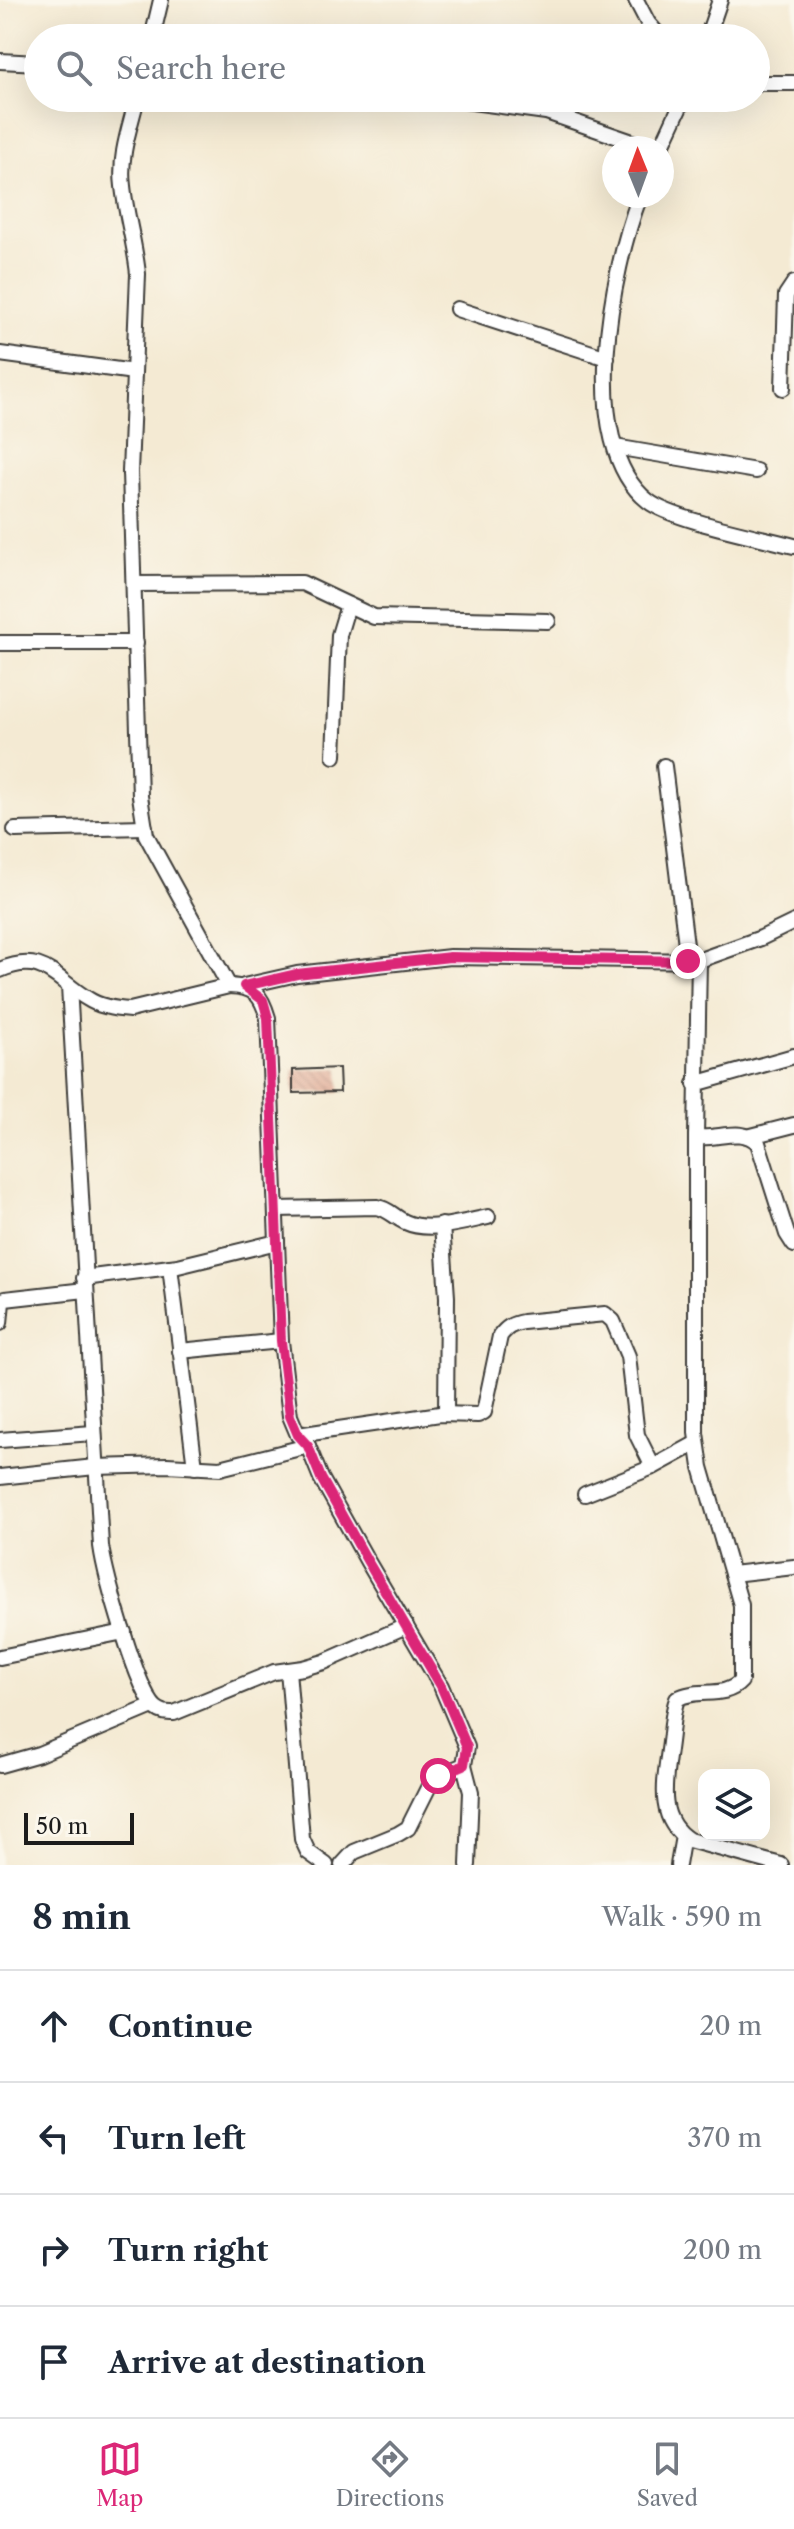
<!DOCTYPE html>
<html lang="en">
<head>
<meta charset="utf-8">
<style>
	body { margin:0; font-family:"Libre Caslon Text",serif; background:#f6f6f7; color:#1f2937 }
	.controls { position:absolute; right:24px; bottom:24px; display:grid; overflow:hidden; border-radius:16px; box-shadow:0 8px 32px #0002 }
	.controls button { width:72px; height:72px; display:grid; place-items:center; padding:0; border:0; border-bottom:2px solid #e0e1e3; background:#fff; color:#1f2937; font:40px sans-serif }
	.compass { position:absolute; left:602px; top:136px; width:72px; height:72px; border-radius:50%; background:#fff; box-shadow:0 8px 32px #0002; rotate:359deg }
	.scale { position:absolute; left:24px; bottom:20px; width:110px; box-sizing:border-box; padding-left:8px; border:4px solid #1c1c1c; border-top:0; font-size:22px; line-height:28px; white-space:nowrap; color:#1c1c1c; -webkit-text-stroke:6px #fbf7ec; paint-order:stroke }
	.stop { position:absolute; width:24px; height:24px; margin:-18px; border:6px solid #db2777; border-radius:50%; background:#fff }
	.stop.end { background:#db2777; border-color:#fff; box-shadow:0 2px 8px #0008 }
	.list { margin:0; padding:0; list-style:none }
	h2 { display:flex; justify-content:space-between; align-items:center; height:104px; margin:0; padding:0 32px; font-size:34px }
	h2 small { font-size:26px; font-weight:400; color:#747a83 }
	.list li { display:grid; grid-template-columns:52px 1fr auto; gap:24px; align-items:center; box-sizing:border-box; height:112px; padding:0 32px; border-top:2px solid #e0e1e3 }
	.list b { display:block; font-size:30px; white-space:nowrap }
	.list em { font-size:26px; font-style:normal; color:#747a83 }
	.icon { flex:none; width:44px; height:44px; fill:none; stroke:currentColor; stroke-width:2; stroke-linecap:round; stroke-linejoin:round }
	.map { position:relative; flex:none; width:794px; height:1865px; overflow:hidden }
	.search { position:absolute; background:#fff; box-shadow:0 8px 32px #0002; left:24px; right:24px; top:24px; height:88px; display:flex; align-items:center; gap:20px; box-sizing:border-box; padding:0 28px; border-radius:44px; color:#747a83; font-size:30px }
	.sheet { height:552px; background:#fff }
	nav { display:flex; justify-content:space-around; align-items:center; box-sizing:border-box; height:112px; border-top:2px solid #e0e1e3; background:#fff; font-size:22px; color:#747a83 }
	nav a { display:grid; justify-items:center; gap:4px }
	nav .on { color:#db2777 }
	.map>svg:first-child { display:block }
	.building { fill:url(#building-back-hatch) }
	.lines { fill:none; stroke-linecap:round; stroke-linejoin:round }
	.street-casing { stroke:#3c3b37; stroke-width:18 }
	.street { stroke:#fff; stroke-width:14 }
	.route { stroke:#db2777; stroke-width:10 }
</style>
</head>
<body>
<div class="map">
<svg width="794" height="1865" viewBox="0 0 794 1865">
	<defs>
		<pattern id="building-back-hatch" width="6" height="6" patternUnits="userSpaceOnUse" patternTransform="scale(2)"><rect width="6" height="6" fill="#e0aa94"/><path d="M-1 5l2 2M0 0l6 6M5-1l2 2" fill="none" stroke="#c0927f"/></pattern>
	</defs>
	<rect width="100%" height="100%" fill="#fbf7ec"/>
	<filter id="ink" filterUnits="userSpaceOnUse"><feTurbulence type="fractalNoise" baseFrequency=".0125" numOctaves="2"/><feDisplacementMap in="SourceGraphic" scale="16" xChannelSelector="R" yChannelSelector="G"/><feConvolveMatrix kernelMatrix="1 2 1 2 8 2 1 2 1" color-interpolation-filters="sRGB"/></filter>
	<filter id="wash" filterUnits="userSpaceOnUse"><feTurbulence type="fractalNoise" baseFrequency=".006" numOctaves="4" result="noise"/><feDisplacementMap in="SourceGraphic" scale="32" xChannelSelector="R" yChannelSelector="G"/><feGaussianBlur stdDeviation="1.8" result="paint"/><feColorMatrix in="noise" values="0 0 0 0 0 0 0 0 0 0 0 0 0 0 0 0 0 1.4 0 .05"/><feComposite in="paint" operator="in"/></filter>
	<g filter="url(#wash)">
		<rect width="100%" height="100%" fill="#f4ead3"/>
		<g id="blocks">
			<path class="building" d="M339 1068 340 1092 293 1093V1070Z"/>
		</g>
	</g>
	<g filter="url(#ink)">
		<use href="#blocks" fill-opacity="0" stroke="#3c3b37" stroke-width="2"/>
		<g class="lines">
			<defs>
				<g id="street">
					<path d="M636 0 648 23 661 38"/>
					<path d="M152 38 161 0"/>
					<path d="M707 38 720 0"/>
					<path d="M0 61 38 63"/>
					<path d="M756 83H794"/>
					<path d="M137 98C130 127 119 156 123 186 126 215 135 244 138 274L130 472 140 796 146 835 229 986C255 987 261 994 268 1018L281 1341 290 1416 298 1435 308 1446 321 1478 368 1562 441 1686 467 1747 464 1765 438 1776 428 1788 408 1828 398 1834 354 1852 342 1865"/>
					<path d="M443 98 546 112 650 148"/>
					<path d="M661 148 684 98"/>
					<path d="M640 196C612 269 576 444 648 501 672 520 760 537 794 546"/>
					<path d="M457 309 607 358"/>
					<path d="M0 354 134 372"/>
					<path d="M783 388 786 295 794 283"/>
					<path d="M615 447 756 471"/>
					<path d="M134 584 302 583 374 617 548 621"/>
					<path d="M0 643H136"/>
					<path d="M334 756 339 635 348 605"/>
					<path d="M664 766 688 961"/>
					<path d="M15 830 145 827"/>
					<path d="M699 959 696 1137C718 1140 741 1126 758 1143L787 1234 794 1245"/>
					<path d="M0 970C44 951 54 979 88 999 100 1007 115 1009 130 1010L229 986"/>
					<path d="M69 986 101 1546C105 1575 137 1691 156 1708 162 1713 167 1713 174 1713L274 1672 303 1668 324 1662 406 1626"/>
					<path d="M244 986 297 974 450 957 697 961 761 938 794 922"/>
					<path d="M695 1084 794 1056"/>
					<path d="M751 1136 794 1125"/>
					<path d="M696 1137V1433L701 1467 741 1605V1681C724 1700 697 1687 677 1699 672 1712 672 1728 670 1742 666 1777 654 1818 689 1840L781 1865"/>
					<path d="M276 1209 377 1207C389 1209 394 1217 405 1222 429 1233 464 1222 488 1217"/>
					<path d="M442 1225 447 1297 446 1414"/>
					<path d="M170 1267 195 1467"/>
					<path d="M84 1278 178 1266 277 1242"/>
					<path d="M0 1323 2 1302 5 1299 85 1290"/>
					<path d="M180 1351 281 1341"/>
					<path d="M298 1435 440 1414 478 1415 484 1412 500 1336C507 1327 512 1324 523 1322L605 1314 613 1321 628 1356 637 1435 653 1467"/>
					<path d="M0 1440 93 1433"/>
					<path d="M0 1477 95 1467 167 1465 220 1468 308 1446"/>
					<path d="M585 1494 653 1467 697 1443"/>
					<path d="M732 1574 794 1567"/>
					<path d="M0 1657 124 1632"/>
					<path d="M288 1670 302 1839 308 1852 326 1865"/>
					<path d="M0 1765 39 1754 153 1706"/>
					<path d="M464 1765 471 1792 468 1865"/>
					<path d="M678 1865 683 1836"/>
				</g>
			</defs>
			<use href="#street" class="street-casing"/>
			<use href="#street" class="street"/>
		</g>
	</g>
	<g class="lines" filter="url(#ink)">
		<path class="route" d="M438 1776 464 1765 467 1747 441 1686 368 1562 321 1478 308 1446 298 1435 290 1416 281 1341 268 1018 263 1000 244 986 297 974 450 957 688 961"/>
	</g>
</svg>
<div class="controls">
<button><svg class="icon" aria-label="layers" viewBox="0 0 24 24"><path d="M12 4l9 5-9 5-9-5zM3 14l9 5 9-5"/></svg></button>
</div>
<svg class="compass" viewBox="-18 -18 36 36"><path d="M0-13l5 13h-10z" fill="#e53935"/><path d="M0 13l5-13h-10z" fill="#747a83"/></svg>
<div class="scale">50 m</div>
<div class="stop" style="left:438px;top:1776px"></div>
<div class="stop end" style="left:688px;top:961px"></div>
<div class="search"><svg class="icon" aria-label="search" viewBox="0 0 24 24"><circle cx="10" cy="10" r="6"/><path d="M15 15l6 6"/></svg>Search here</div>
</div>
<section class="sheet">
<h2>8 min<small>Walk · 590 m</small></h2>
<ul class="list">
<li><svg class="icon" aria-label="ahead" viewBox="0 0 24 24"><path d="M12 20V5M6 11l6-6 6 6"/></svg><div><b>Continue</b></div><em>20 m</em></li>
<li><svg class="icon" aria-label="left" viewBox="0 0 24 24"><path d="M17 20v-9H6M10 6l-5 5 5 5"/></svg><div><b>Turn left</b></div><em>370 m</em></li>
<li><svg class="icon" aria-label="right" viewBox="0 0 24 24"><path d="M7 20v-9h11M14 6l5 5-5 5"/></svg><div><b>Turn right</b></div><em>200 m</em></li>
<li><svg class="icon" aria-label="arrive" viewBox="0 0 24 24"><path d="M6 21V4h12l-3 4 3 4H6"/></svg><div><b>Arrive at destination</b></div></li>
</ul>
</section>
<nav>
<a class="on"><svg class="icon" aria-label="map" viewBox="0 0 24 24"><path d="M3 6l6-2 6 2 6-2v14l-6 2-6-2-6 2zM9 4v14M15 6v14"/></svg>Map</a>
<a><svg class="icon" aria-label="directions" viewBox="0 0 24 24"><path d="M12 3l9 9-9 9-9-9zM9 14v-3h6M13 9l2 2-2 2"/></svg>Directions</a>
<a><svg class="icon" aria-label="saved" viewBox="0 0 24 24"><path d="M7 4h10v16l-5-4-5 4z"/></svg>Saved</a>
</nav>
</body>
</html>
